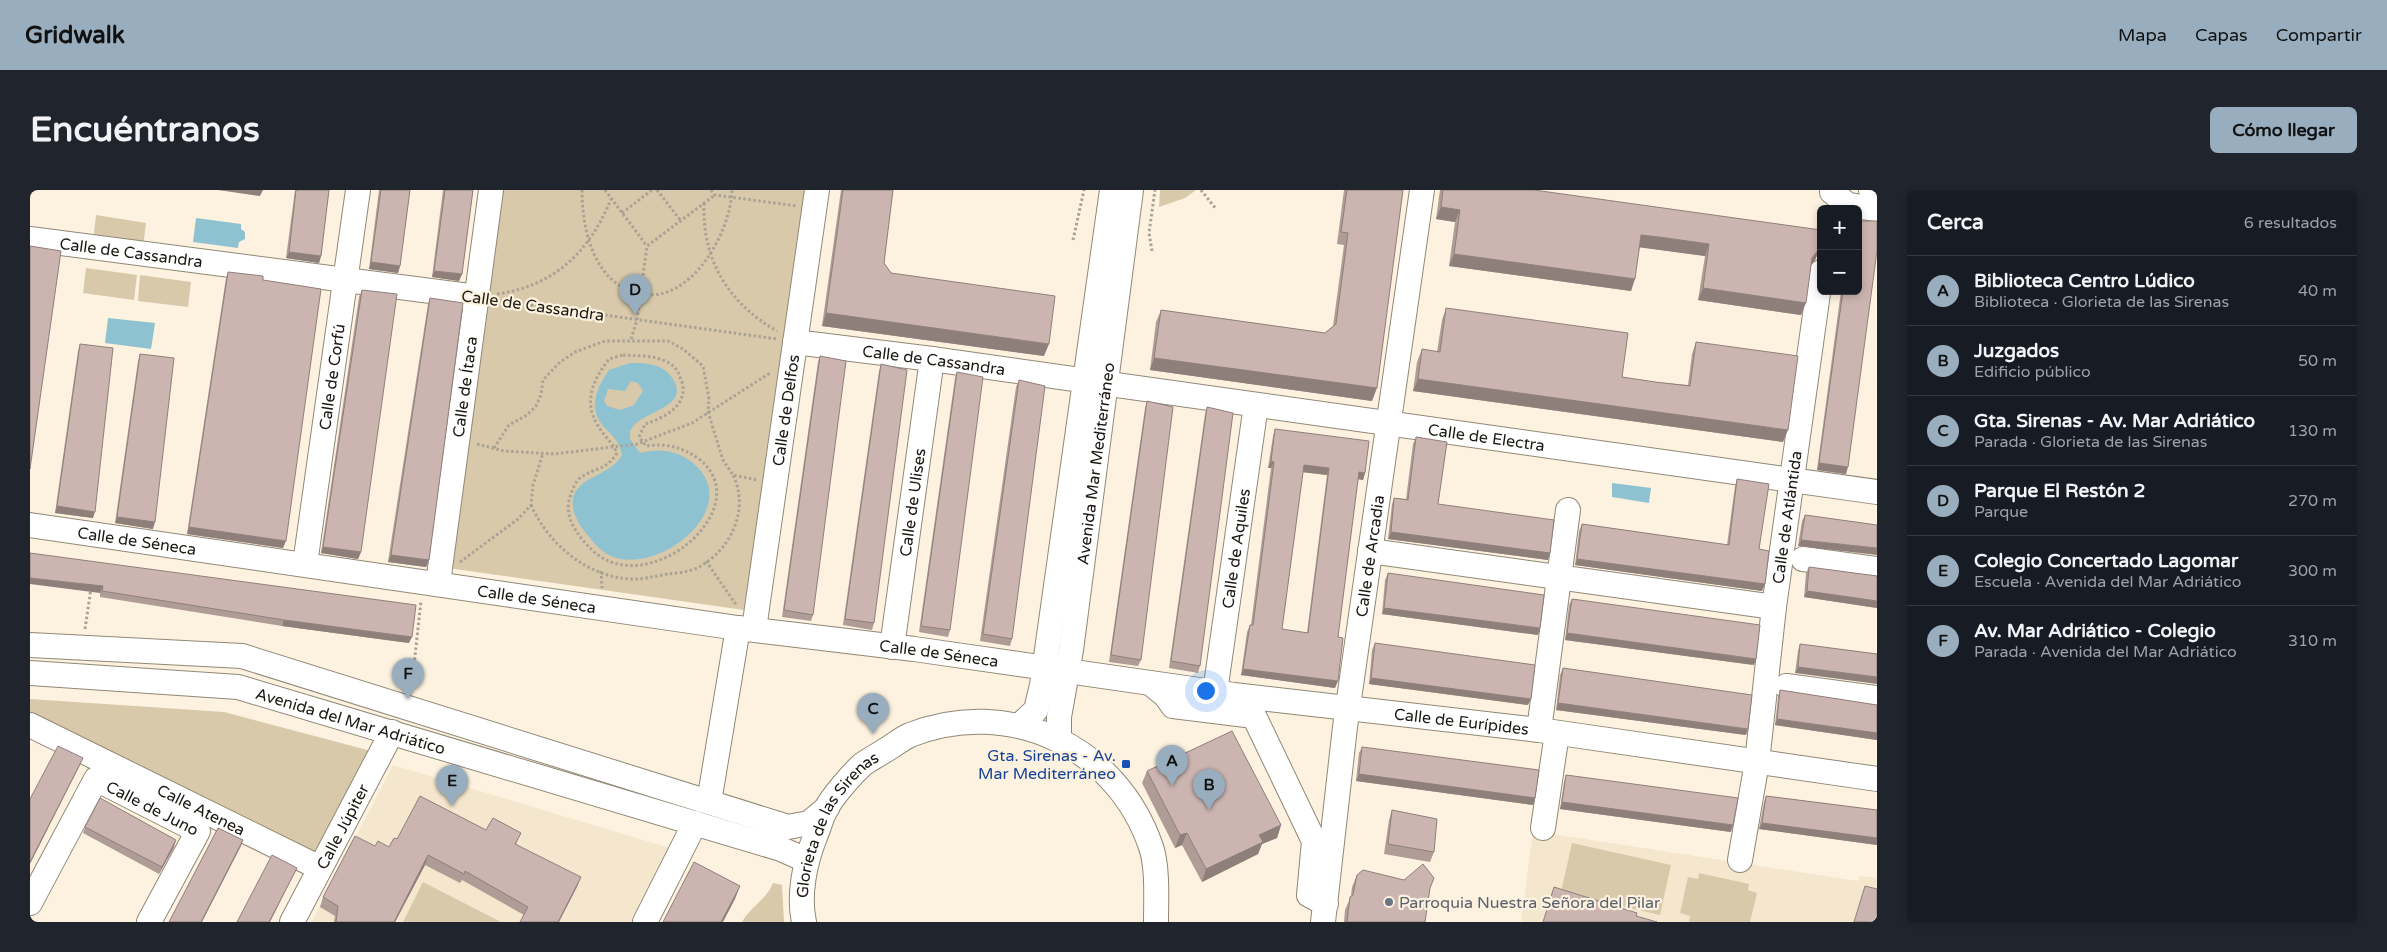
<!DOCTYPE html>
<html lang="es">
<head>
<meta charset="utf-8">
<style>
	body { margin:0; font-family:"Varela Round",sans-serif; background:#20242c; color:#f1f3f6 }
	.controls { position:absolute; right:15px; top:15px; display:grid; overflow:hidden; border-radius:8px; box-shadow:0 2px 8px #0003 }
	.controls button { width:45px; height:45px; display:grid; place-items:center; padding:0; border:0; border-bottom:1px solid #363941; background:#171b24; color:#f1f3f6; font:25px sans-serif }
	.you { position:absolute; left:1175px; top:500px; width:18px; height:18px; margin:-12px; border:4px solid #fff; border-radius:50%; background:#1a73e8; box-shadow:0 0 0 8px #1a73e833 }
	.badge { display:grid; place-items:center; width:32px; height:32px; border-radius:50%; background:#98aebe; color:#111; font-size:16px; font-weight:700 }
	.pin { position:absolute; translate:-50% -41px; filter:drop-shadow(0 1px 2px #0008) }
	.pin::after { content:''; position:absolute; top:26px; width:18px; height:15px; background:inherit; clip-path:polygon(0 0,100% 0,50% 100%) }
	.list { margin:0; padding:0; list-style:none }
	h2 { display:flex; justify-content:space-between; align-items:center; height:65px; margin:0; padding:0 20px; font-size:21px }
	h2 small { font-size:16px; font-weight:400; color:#9ea1a6 }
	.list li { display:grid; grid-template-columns:32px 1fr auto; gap:15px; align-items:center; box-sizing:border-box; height:70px; padding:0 20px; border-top:1px solid #363941 }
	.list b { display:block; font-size:19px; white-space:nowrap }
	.list p { margin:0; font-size:16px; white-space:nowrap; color:#9ea1a6 }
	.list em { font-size:16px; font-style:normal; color:#9ea1a6 }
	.map { position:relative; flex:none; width:1847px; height:732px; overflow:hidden; border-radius:8px }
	header { display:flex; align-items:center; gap:30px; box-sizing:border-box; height:70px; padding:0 25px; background:#98aebe; color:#111 }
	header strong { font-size:24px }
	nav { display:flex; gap:28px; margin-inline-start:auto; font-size:18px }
	.intro { display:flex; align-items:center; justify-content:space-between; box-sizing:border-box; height:120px; padding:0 30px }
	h1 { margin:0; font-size:35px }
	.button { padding:12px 22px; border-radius:8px; background:#98aebe; color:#111; font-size:18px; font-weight:700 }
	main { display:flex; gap:30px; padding:0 30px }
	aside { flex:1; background:#171b24; border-radius:8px; box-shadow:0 2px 8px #0003 }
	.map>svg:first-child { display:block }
	.built { fill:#f4e7cd }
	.green { fill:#d8c9ab }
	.water { fill:#8ec2d1; fill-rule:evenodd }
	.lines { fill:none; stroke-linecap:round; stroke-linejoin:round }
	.minor-casing { stroke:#908876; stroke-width:26 }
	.path { stroke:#aaa294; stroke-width:3; stroke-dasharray:2.5 2.5; stroke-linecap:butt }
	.minor { stroke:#fff; stroke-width:24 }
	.wall { fill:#af9c97; fill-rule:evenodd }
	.shaded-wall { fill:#8f7f7b }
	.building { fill:#ccb5b0; stroke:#8f7f7b; fill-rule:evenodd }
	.transit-dot { fill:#1a4fb4; stroke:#fcf2df; stroke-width:2 }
	.worship-dot { fill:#6b7280; stroke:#fcf2df; stroke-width:2 }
	.labels { text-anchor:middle; stroke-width:4.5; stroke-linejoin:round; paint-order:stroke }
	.street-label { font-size:16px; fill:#1b1812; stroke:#fcf2df }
	.transit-label { font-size:16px; fill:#164399; stroke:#fcf2df; text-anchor:end }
	.worship-label { font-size:16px; fill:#5b616d; stroke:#fcf2df; text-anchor:start }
</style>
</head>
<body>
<header>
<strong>Gridwalk</strong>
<nav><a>Mapa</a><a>Capas</a><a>Compartir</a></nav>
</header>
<div class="intro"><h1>Encuéntranos</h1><a class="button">Cómo llegar</a></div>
<main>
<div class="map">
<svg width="1847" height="732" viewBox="0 0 1847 732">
	<rect width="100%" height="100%" fill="#fcf2df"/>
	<g class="built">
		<path d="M363 575 640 658 601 732H282Z"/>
		<path d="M1503 641 1828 691 1830 686 1847 688V732H1491Z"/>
	</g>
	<g class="green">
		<path d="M470 0H775L714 420 418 378Z"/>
		<path d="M1130 0H1166L1155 8 1129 17Z"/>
		<path d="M66 25 116 33 113 57 63 51Z"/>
		<path d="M56 78 107 85 104 110 53 103Z"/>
		<path d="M110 85 161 92 158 117 108 111Z"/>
		<path d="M0 509 194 522 341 561 286 673 0 526Z"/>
		<path d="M1542 653 1641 675 1630 725 1531 702Z"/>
		<path d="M1669 683 1719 694 1718 700 1727 703 1720 732H1659L1660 726 1650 723 1658 687 1668 689Z"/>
		<path d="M393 692 471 732H373Z"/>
		<path d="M743 693 752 695 754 732H712C720 717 737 709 743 693Z"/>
	</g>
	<g class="water">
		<path d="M166 28 211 34V39L215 42V49L209 52 208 58 163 52Z"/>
		<path d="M78 128 125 133 121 159 75 153Z"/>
		<path d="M600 173C614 173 630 173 640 185 667 219 607 220 600 242V249L610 263C629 258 647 260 663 273 716 317 628 387 581 366 570 361 563 352 556 343 548 334 539 317 544 305 552 285 580 286 592 265 589 251 583 246 574 237 557 218 567 197 579 180ZM601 191 608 193 613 201 604 215 590 220 577 216 574 211 578 199 595 201Z"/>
		<path d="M1582 293 1621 298 1619 313 1582 307Z"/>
	</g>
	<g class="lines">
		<defs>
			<g id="minor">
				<path d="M1841 0 1847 1"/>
				<path d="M1802 2 1818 15 1847 19"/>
				<path id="s1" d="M0 49 447 107"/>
				<path id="s2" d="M765 152 902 169 1847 302"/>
				<path id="s3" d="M0 335 708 438 884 459 1204 505 1509 540 1847 589"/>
				<path d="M1340 361 1744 417"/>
				<path d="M1773 369 1847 379"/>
				<path id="s4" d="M275 374 328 0"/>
				<path id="s5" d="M408 393 461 0"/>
				<path id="s6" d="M724 439 787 0"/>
				<path d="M0 455 212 466 758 637 779 633 797 618"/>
				<path id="s7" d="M862 457 902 169"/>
				<path id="s8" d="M0 483 208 497 751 659 776 670"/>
				<path d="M1120 493 1136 506 1143 516 1224 526 1284 651 1279 705 1296 714"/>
				<path d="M1756 496 1847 508"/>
				<path id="s9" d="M1185 502 1226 215"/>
				<path id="s10" d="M0 535 290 678"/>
				<path d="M990 535 1006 520 1012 495 1082 0"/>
				<path d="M1509 540 1538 320"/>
				<path id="s11" d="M1029 549V527L1041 460 1101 0"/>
				<path d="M679 612 708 438"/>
				<path d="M1513 638 1527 543"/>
				<path id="s12" d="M1710 670 1727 572 1744 417 1791 82"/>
				<path id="s13" d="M0 713 66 589 168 641 119 732"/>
				<path id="s14" d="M262 732 362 542"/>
				<path d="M615 732 665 633"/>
				<path id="s15" d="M774 732C768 705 775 672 785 647 789 638 791 628 796 619 802 607 822 584 832 575 838 570 847 566 854 561 863 556 871 549 880 545 979 506 1087 556 1121 657 1128 677 1126 710 1126 732"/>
				<path id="s16" d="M1293 732 1315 537 1392 0"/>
			</g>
		</defs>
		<use href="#minor" class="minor-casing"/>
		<g class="path">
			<path d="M552 0C552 40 564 95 611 104 661 114 701 42 702 0"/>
			<path d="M575 0 617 56"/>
			<path d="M627 0 651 31"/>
			<path d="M681 0 685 5 767 16"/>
			<path d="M1171 0 1186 19"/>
			<path d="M674 13C672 70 698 113 747 141"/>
			<path d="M592 23 622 0"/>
			<path d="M1043 50 1054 0"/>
			<path d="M1122 61 1119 43 1125 0"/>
			<path d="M467 104C525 96 560 61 581 9"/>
			<path d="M466 110 747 149"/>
			<path d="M601 149 607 130 617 56 685 5"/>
			<path d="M593 165C607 166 622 165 635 171 643 174 647 179 650 187 662 213 637 227 615 234L609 247 616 256C636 253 652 257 669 269 730 317 618 413 562 360 547 345 532 326 541 304 543 298 546 291 550 288 565 277 576 281 587 263 582 252 573 245 567 234 553 210 564 189 579 169Z"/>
			<path d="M447 254 474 261 524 264 607 254 662 233 740 183"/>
			<path d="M464 258 479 235 497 225 506 216 511 205 513 190 529 173 545 162 575 151H638L653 159 673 176 679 209 678 222 693 270 703 285 727 290"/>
			<path d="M501 315C518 354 559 389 604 389 615 389 626 386 638 384 647 383 658 382 667 378 701 361 720 319 703 285"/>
			<path d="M676 371 707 416"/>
			<path d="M430 372 488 329 501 315 503 295 513 263"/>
			<path d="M571 381 572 398"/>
			<path d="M55 439 61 398"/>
			<path d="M378 499 383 484 391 411"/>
		</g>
		<use href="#minor" class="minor"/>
	</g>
	<g class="wall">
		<path d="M265 0H299L291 66 289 73 256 68Z"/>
		<path d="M349 0H380L370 76 368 83 339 79Z"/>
		<path d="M413 0H443L432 84 429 91 402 87Z"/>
		<path d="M811 0H863L854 73 861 83 1014 166 792 136Z"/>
		<path d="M1314 0H1373L1342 211 1120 180 1126 132 1131 120 1295 143 1303 136 1314 55 1307 54Z"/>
		<path d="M1410 0H1504L1790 58 1785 70 1781 76 1771 125 1668 110 1675 66 1624 59 1610 57 1601 101 1419 76 1425 32 1406 29Z"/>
		<path d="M198 82 253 358 157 344 196 88Z"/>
		<path d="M332 100 331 362 328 369 291 363 329 107Z"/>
		<path d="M1811 101H1828L1816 284 1787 280Z"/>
		<path d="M400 108 399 370 396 377 358 372 398 114Z"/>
		<path d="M1416 118 1592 187 1625 192 1658 195 1662 164 1666 152 1753 252 1383 201 1387 172 1392 159 1407 162 1412 130Z"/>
		<path d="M50 154 63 328 25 323 48 161Z"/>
		<path d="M110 164 123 339 85 333 108 171Z"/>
		<path d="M790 166 783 425 781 431 752 427 788 172Z"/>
		<path d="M851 174 844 433 842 440 813 435 849 181Z"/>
		<path d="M927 182 920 440 918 447 889 442 925 188Z"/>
		<path d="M989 190 982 449 980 456 950 451 986 197Z"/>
		<path d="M1117 211 1111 470 1108 476 1079 472 1115 218Z"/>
		<path d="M1177 217 1170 476 1168 483 1139 478 1175 224Z"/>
		<path d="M1245 239 1335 283 1333 290 1328 289 1308 447 1305 498 1211 485 1217 442 1220 435H1221L1241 278H1238L1243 246ZM1273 282 1297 285 1277 443 1252 439Z"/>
		<path d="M1386 247 1408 314 1520 363 1518 370 1358 349 1362 314 1364 308 1376 309 1383 254Z"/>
		<path d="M1707 289 1729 359 1732 401 1545 375 1549 341 1552 334 1697 355 1705 296Z"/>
		<path d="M1775 325 1847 335 1768 356 1772 331Z"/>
		<path d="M0 363 379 453 252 436 70 407V403Z"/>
		<path d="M1779 377 1847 386V418L1774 407 1776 383Z"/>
		<path d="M1358 383 1508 445 1352 424 1355 390Z"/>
		<path d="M1542 409 1724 475 1535 450 1539 415Z"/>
		<path d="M1345 453 1498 515 1339 494 1342 460Z"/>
		<path d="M1770 454 1847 464 1765 483 1768 461Z"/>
		<path d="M1533 478 1716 545 1526 520 1530 485Z"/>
		<path d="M1750 500 1847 515V550L1745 535 1748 507Z"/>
		<path d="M1332 557 1505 608 1503 615 1326 591 1329 563Z"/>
		<path d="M1117 581 1251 635 1247 648 1232 654 1228 664 1172 692 1152 655 1145 658 1112 593Z"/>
		<path d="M1536 585 1701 642 1530 619 1534 592Z"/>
		<path d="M1736 606 1847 620V655L1729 639 1734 612Z"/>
		<path d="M1362 620 1404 662 1400 672 1354 664 1359 630Z"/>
		<path d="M55 637 144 657 129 684 53 643Z"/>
		<path d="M456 640 491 643 486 654 547 697 494 725 432 690 430 693 395 675 365 732H304L305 726 290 717 293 707 345 656 359 657 367 649Z"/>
		<path d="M1327 685 1374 690 1404 688 1399 700 1395 732H1314L1315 720 1321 706 1322 697Z"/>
	</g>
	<g class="shaded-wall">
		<path d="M188 0H233L230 6Z"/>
		<path d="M1411 17 1430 20 1425 32 1406 29Z"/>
		<path d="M1611 45 1679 54 1675 66 1607 57Z"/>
		<path d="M1790 58 1785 70 1777 80 1782 68Z"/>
		<path d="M259 62 291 66 289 73 256 68Z"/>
		<path d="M1424 64 1605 89 1601 101 1419 76Z"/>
		<path d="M341 72 370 76 368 83 339 79Z"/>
		<path d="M404 81 432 84 429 91 402 87Z"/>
		<path d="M1673 98 1776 113 1771 125 1668 110Z"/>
		<path d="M796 123 1019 154 1014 166 792 136Z"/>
		<path d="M1124 168 1347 198 1342 211 1120 180Z"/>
		<path d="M1388 189 1758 240 1753 252 1383 201Z"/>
		<path d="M1241 271 1244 272 1241 278H1238Z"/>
		<path d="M1789 273 1818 277 1816 284 1787 280Z"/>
		<path d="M1274 275 1299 278 1297 285 1271 282Z"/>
		<path d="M1329 282 1335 283 1333 290 1327 289Z"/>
		<path d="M27 316 65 322 63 328 25 323Z"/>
		<path d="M87 327 125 332 123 339 85 333Z"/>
		<path d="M159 337 256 351 253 358 157 344Z"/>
		<path d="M1361 342 1520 363 1518 370 1358 349Z"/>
		<path d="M1771 350 1847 358V365L1768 356Z"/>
		<path d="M293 357 331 362 328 369 291 363Z"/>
		<path d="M361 365 399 370 396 377 358 372Z"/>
		<path d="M1547 369 1735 394 1732 401 1545 375Z"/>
		<path d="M0 388 73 396 70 403 0 394Z"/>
		<path d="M1777 401 1847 411V418L1774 407Z"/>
		<path d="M1354 418 1510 438 1508 445 1352 424Z"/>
		<path d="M254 430 382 447 379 453 252 436Z"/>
		<path d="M1537 443 1726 469 1724 475 1535 450Z"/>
		<path d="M1768 477 1847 487V494L1765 483Z"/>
		<path d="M1213 479 1308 491 1305 498 1211 485Z"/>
		<path d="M1341 488 1501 509 1498 515 1339 494Z"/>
		<path d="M1528 513 1718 539 1716 545 1526 520Z"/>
		<path d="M1747 529 1847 543V550L1745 535Z"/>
		<path d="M53 568 50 575 0 674V672Z"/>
		<path d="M1329 584 1505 608 1503 615 1326 591Z"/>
		<path d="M1532 612 1703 635 1701 642 1530 619Z"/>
		<path d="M1732 633 1847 648V655L1729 639Z"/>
		<path d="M1251 635 1247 648 1232 654 1228 664 1172 692 1176 679 1229 645Z"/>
		<path d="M1157 643 1152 655 1145 658 1150 645Z"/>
		<path d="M146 650 144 657 129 684 132 677Z"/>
		<path d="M213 650 211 656 172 732H171Z"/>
		<path d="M398 665 395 675 365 732H364Z"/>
		<path d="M267 678 240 732H239Z"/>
		<path d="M551 687 547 697 529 732H528Z"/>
		<path d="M710 696 705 709 693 732H691Z"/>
	</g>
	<g class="building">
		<path d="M266 0H299L291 66 259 62Z"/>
		<path d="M351 0H380L370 76 341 72Z"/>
		<path d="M415 0H443L432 84 404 81Z"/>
		<path d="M813 0H863L854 73 861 83 1025 106 1019 154 796 123Z"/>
		<path d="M1317 0H1373L1347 198 1124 168 1131 120 1295 143 1306 134 1318 43 1311 42Z"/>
		<path d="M1413 0H1504L1791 40 1790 58 1782 68 1776 113 1673 98 1679 54 1629 47 1611 45 1605 89 1424 64 1430 20 1411 17Z"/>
		<path d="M1828 31H1847V61L1818 277 1789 273 1813 101H1828Z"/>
		<path d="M0 56 31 61 0 279Z"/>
		<path d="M198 82 233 86V90L291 99 256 351 159 337Z"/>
		<path d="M332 100 367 104 331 362 293 357Z"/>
		<path d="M400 108 433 113 399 370 361 365Z"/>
		<path d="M1416 118 1598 143 1592 187 1625 192 1660 196 1666 152 1768 166 1758 240 1388 189 1392 159 1410 162Z"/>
		<path d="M50 154 83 158 65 322 27 316Z"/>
		<path d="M110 164 144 168 125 332 87 327Z"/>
		<path d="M790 166 816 171 783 425 754 420Z"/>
		<path d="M851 174 877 180 844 433 815 429Z"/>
		<path d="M927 182 953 187 920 440 891 436Z"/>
		<path d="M989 190 1015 196 982 449 953 444Z"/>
		<path d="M1117 211 1143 217 1111 470 1081 465Z"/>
		<path d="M1177 217 1203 223 1170 476 1141 471Z"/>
		<path d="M1245 239 1339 251 1335 283 1329 282 1308 447 1313 448 1308 491 1213 479 1220 435H1223L1244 272 1241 271ZM1274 275 1299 278 1278 443 1252 439Z"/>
		<path d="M1386 247 1417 252 1408 314 1524 330 1520 363 1361 342 1364 308 1378 310Z"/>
		<path d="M1707 289 1739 294 1729 359 1739 361 1735 394 1547 369 1552 334 1699 355Z"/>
		<path d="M1775 325 1847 335V358L1771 350Z"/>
		<path d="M0 363 386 415 382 447 254 430 72 401 73 396 0 388Z"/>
		<path d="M1779 377 1847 386V411L1777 401Z"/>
		<path d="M1358 383 1514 405 1510 438 1354 418Z"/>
		<path d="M1542 409 1730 435 1726 469 1537 443Z"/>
		<path d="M1345 453 1505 475 1501 509 1341 488Z"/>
		<path d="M1770 454 1847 464V487L1768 477Z"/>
		<path d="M1533 478 1722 505 1718 539 1528 513Z"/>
		<path d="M1750 500 1847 515V543L1747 529Z"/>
		<path d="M1202 541 1251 635 1229 645 1233 652 1176 679 1157 643 1150 645 1117 581Z"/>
		<path d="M28 556 53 568 0 672V609Z"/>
		<path d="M1332 557 1509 580 1505 608 1329 584Z"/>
		<path d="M1536 585 1708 608 1703 635 1532 612Z"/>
		<path d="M390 606 456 640 463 628 491 643 485 654 551 687 528 732H490L498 717 435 681 434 684 398 665 364 732H306L308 716 293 707 325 646 345 656 348 651 359 657 364 648 367 649Z"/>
		<path d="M1736 606 1847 620V648L1732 633Z"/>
		<path d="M70 608 146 650 132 677 55 637Z"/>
		<path d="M1362 620 1407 629 1404 662 1358 654Z"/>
		<path d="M188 638 213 650 171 732H139Z"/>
		<path d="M242 665 267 678 239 732H207Z"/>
		<path d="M664 672 710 696 691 732H633Z"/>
		<path d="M1393 674 1404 688 1400 698 1395 732H1317L1320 707 1323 705 1327 685 1333 680 1374 690Z"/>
		<path d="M1835 696 1847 699V732H1824Z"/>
		<path d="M1524 697 1607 723 1606 726 1627 732H1513Z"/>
	</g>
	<rect class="transit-dot" x="1091" y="569" width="10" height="10" rx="2.5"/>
	<circle class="worship-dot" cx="1359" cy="712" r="5"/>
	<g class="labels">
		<g class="street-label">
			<text dy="6" stroke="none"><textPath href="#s1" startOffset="102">Calle de Cassandra</textPath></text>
			<text transform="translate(503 115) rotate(8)" y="6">Calle de Cassandra</text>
			<text dy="6" stroke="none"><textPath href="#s2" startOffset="140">Calle de Cassandra</textPath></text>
			<text dy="6" stroke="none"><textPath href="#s4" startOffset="189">Calle de Corfú</textPath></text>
			<text dy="6" stroke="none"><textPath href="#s5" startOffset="198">Calle de Ítaca</textPath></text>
			<text dy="6" stroke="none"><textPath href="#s6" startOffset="221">Calle de Delfos</textPath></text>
			<text dy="6" stroke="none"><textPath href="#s2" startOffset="698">Calle de Electra</textPath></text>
			<text dy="6" stroke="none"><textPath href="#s11" startOffset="278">Avenida Mar Mediterráneo</textPath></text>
			<text dy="6" stroke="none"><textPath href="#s7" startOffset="146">Calle de Ulises</textPath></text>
			<text dy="6" stroke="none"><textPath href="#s12" startOffset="346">Calle de Atlántida</textPath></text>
			<text dy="6" stroke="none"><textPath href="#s3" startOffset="108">Calle de Séneca</textPath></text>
			<text dy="6" stroke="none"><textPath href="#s9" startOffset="145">Calle de Aquiles</textPath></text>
			<text dy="6" stroke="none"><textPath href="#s16" startOffset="369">Calle de Arcadia</textPath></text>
			<text dy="6" stroke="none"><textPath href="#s3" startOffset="512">Calle de Séneca</textPath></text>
			<text dy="6" stroke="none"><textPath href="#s3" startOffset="918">Calle de Séneca</textPath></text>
			<text dy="6" stroke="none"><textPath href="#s8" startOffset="326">Avenida del Mar Adriático</textPath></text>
			<text dy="6" stroke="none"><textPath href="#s3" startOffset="1445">Calle de Eurípides</textPath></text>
			<text dy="6" stroke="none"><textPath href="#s13" startOffset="204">Calle de Juno</textPath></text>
			<text dy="6" stroke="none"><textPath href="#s10" startOffset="191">Calle Atenea</textPath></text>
			<text dy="6" stroke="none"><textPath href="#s14" startOffset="108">Calle Júpiter</textPath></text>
			<text dy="6" stroke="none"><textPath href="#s15" startOffset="108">Glorieta de las Sirenas</textPath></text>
		</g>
		<g class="transit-label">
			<text x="1086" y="571">Gta. Sirenas - Av.<tspan x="1086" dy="18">Mar Mediterráneo</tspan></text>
		</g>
		<g class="worship-label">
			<text x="1369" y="718">Parroquia Nuestra Señora del Pilar</text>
		</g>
	</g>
</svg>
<div class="controls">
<button>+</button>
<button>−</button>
</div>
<div class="you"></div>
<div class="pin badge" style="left:1142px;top:596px">A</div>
<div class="pin badge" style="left:1179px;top:620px">B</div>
<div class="pin badge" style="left:843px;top:544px">C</div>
<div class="pin badge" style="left:605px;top:125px">D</div>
<div class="pin badge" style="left:422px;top:616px">E</div>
<div class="pin badge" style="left:378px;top:509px">F</div>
</div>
<aside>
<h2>Cerca<small>6 resultados</small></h2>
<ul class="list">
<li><span class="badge">A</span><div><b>Biblioteca Centro Lúdico</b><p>Biblioteca · Glorieta de las Sirenas</p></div><em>40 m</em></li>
<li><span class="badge">B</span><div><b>Juzgados</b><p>Edificio público</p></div><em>50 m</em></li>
<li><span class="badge">C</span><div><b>Gta. Sirenas - Av. Mar Adriático</b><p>Parada · Glorieta de las Sirenas</p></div><em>130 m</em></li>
<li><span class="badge">D</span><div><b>Parque El Restón 2</b><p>Parque</p></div><em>270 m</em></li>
<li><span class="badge">E</span><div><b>Colegio Concertado Lagomar</b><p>Escuela · Avenida del Mar Adriático</p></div><em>300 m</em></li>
<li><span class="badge">F</span><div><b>Av. Mar Adriático - Colegio</b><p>Parada · Avenida del Mar Adriático</p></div><em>310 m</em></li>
</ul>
</aside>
</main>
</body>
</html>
